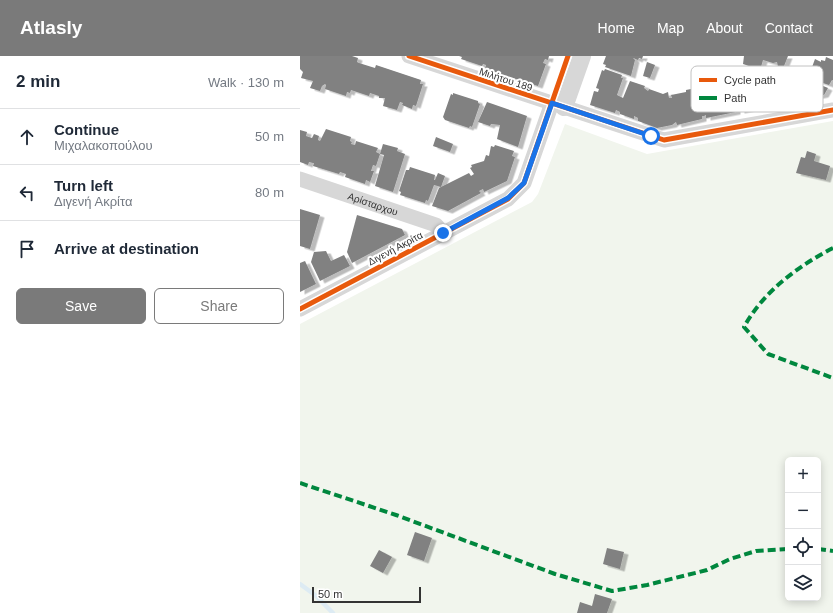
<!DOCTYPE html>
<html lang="en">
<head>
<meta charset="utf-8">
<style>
	body { margin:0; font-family:Helvetica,sans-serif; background:#f2f2f3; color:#1f2937 }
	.controls { position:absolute; right:12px; bottom:12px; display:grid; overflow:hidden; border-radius:6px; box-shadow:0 2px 10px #0003 }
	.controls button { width:36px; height:36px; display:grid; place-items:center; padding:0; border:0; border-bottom:1px solid #e0e1e3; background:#fff; color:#1f2937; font:20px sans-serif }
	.scale { position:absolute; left:12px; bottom:10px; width:109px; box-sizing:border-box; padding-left:4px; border:2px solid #333; border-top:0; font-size:11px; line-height:14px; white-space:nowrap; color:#333; -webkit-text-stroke:3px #fff; paint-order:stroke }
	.stop { position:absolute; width:12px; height:12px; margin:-9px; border:3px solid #1a73e8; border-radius:50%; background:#fff }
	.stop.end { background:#1a73e8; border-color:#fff; box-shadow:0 1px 4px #0008 }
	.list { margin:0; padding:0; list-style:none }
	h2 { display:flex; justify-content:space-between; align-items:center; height:52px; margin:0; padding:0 16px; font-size:17px }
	h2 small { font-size:13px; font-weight:400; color:#747a83 }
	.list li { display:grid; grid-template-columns:26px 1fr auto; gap:12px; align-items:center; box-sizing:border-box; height:56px; padding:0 16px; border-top:1px solid #e0e1e3 }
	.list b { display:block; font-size:15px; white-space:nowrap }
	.list p { margin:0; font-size:13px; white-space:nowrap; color:#747a83 }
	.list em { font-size:13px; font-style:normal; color:#747a83 }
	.actions { display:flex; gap:8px; padding:12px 16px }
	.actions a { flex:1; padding:9px 0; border:1px solid #7a7a7a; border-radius:6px; text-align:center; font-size:14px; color:#7a7a7a }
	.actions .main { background:#7a7a7a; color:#fff }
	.icon { flex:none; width:22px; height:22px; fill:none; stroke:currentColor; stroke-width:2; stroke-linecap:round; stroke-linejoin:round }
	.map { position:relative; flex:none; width:533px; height:557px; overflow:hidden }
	header { display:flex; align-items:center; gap:24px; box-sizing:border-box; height:56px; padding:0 20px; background:#7a7a7a; color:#fff }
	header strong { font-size:19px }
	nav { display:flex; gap:22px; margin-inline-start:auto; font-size:14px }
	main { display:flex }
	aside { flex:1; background:#fff }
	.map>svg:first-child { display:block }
	.green { fill:#f1f5ed; fill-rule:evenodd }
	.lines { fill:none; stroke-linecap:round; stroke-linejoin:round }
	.stream { stroke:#ddebf3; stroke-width:4.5 }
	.building { fill:#818181; filter:url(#shadow) }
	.minor { stroke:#d7d7d7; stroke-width:15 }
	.tertiary { stroke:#d7d7d7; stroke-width:18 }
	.quiet { stroke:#00873e; stroke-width:4; stroke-dasharray:8 4; stroke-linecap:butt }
	.cycleway-casing { stroke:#fff; stroke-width:8 }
	.cycleway { stroke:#e8590c; stroke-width:5 }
	.route { stroke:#1a73e8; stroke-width:5 }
	.labels { text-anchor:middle; stroke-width:4; stroke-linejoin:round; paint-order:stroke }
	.street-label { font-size:10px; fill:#333; stroke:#fff }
	.key { fill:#fff; stroke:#c2c2c2; stroke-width:1 }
	.key-label { font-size:11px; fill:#333 }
</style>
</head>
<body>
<header>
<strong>Atlasly</strong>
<nav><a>Home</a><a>Map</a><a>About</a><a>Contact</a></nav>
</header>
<main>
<aside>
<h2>2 min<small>Walk · 130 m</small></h2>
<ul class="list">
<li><svg class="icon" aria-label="ahead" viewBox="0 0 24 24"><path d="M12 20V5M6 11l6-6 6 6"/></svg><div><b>Continue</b><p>Μιχαλακοπούλου</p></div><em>50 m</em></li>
<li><svg class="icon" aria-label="left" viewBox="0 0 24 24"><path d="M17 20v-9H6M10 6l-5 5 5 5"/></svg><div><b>Turn left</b><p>Διγενή Ακρίτα</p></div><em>80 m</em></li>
<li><svg class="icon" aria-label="arrive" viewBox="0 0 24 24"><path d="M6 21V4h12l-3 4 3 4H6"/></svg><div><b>Arrive at destination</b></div></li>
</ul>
<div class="actions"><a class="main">Save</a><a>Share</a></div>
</aside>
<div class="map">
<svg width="533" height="557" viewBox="0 0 533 557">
	<defs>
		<filter id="shadow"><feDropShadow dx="4.5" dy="2.5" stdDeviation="0" flood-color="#0004"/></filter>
	</defs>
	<rect width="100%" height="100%" fill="#fff"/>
	<path class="green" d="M533 65V557H0V268L232 146 238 138 265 68 347 98ZM488 404H518V542H488Z"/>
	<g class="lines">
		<path class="stream" d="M0 528 15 539 33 557"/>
	</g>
	<g class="building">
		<path d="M0 0H52L58 2 57 6 59 7 75 12 76 9 121 24 120 28H123L116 50 113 49 112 53 102 49 103 47 100 46 97 54 83 50 85 42H79V40L70 37 69 40 51 34 50 37 47 36 46 40 25 33 26 29 25 28 22 30 20 35 10 32 13 25 1 22 3 16 0 13Z"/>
		<path d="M159 0H249L248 4 245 3 243 7 246 8 238 30 185 13 186 9 183 8 182 10 161 3 162 1Z"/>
		<path d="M306 0H343L342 3 339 2 338 4 333 2 335 4 331 20 305 11 306 9 303 8Z"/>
		<path d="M444 0H488L484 10 478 11 477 6 473 7 463 4 461 11 458 10V13L443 8Z"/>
		<path d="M526 1 533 4V24H532L529 29 508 22 515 3 521 6V4L525 5Z"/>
		<path d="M347 6 355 9 350 22 343 20Z"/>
		<path d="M305 13 322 19 321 22H323L317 39 323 42 330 25 345 30 344 32 348 35 349 33 363 38 368 36 369 42H372L371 39 386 36V34L396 32V35H399L400 38 402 37V34L430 29 431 35 435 37 436 28 456 24 459 29 466 28V23L472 22 473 26H474L477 25V22L488 20 494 23 495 22 500 23 501 21 528 32 524 39 481 48 480 45 476 46V48L440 55V53H436V56L406 62V59L404 60H402V63L377 69 376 66 372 69 357 72 338 65V62L334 60V63L320 58V56L316 54 315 57 290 49 294 35 298 36 299 33 296 32 302 14 304 15Z"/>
		<path d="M153 37 178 45V47L180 48 172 71 170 70 169 72 145 64 143 61 151 38 153 39Z"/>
		<path d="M187 46 227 60 218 91 197 83 200 69 191 68 190 70 178 66Z"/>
		<path d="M26 73 51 81 50 85 52 86 51 88 55 89 56 85 78 92 76 96 80 98 76 110 73 109 71 115H74L70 126 66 124 65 128 45 121 46 118 40 116 39 118 13 110 14 107H13L9 106 8 109 0 106V74L7 76 6 80 12 82 14 78 19 80 18 84 20 85Z"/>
		<path d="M136 81 153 88 150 96 133 90Z"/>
		<path d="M83 88 98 92 97 95 105 98 93 136 75 130 84 99 80 98Z"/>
		<path d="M195 89 214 95 212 100 215 101 207 125 184 136 183 133 179 135 181 137 148 155 132 150 139 132 169 117 171 120 174 118 170 112 172 111 171 109 184 105 186 99 189 100 191 90 194 91Z"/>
		<path d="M507 95 516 98 514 105 530 110 526 124 496 117 501 101 505 102Z"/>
		<path d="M110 111 135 119 134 124H135L138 117 145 120 141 131 134 129 128 145 126 144 125 147 100 139 101 136 99 135 106 114H109Z"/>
		<path d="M0 153 20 159 10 193 0 190Z"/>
		<path d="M57 159 102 173 105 179 52 207 47 196Z"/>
		<path d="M26 195 31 205 44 199 50 210 20 225 11 206 14 196Z"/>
		<path d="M5 205 16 228 0 236V207Z"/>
		<path d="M115 476 132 482 124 505 107 499Z"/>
		<path d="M307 492 324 496 320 513 303 508Z"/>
		<path d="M79 494 92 501 83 517 70 510Z"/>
		<path d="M295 538 312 543 307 557H277L280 546 292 550Z"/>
	</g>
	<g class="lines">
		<g class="minor">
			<path d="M109 0 364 84 533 54"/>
			<path id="s1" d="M0 123 136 169 143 177"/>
			<path d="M0 253 208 143 224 127 252 47"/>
		</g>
		<path class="tertiary" d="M264 51 282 0"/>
		<g class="quiet">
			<path d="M533 192C498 210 463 236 444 271L468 298 533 322"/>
			<path d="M0 427 96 459 255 518 312 535 347 529 407 514 430 503 456 495 488 493"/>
			<path d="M518 493 533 495"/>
		</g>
		<defs>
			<g id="cycleway">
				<path d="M109 0 364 84 533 54"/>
				<path d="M0 253 208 143 224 127 268 0"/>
			</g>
		</defs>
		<use href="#cycleway" class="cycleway-casing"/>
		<use href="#cycleway" class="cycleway"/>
	</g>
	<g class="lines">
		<path class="route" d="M143 177 208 142 224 127 252 47 351 80"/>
	</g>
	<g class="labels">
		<g class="street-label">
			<text transform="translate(206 23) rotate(18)" y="4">Μιλήτου 189</text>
			<text dy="4" stroke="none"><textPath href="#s1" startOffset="77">Αρίσταρχου</textPath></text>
			<text transform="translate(95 192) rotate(-28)" y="4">Διγενή Ακρίτα</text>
		</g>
	</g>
	<rect x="391" y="10" width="132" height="46" rx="6" class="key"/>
	<rect x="399" y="22" width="18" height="4" fill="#e8590c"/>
	<rect x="399" y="40" width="18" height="4" fill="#00873e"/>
	<g class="key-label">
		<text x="424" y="28">Cycle path</text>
		<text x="424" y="46">Path</text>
	</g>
</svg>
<div class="controls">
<button>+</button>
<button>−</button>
<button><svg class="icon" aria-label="locate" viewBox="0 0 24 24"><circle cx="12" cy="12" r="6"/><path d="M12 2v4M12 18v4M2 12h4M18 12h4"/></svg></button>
<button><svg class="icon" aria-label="layers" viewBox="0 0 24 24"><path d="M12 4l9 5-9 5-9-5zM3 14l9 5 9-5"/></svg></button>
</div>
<div class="scale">50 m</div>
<div class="stop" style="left:351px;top:80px"></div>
<div class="stop end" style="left:143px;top:177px"></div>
</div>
</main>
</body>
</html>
